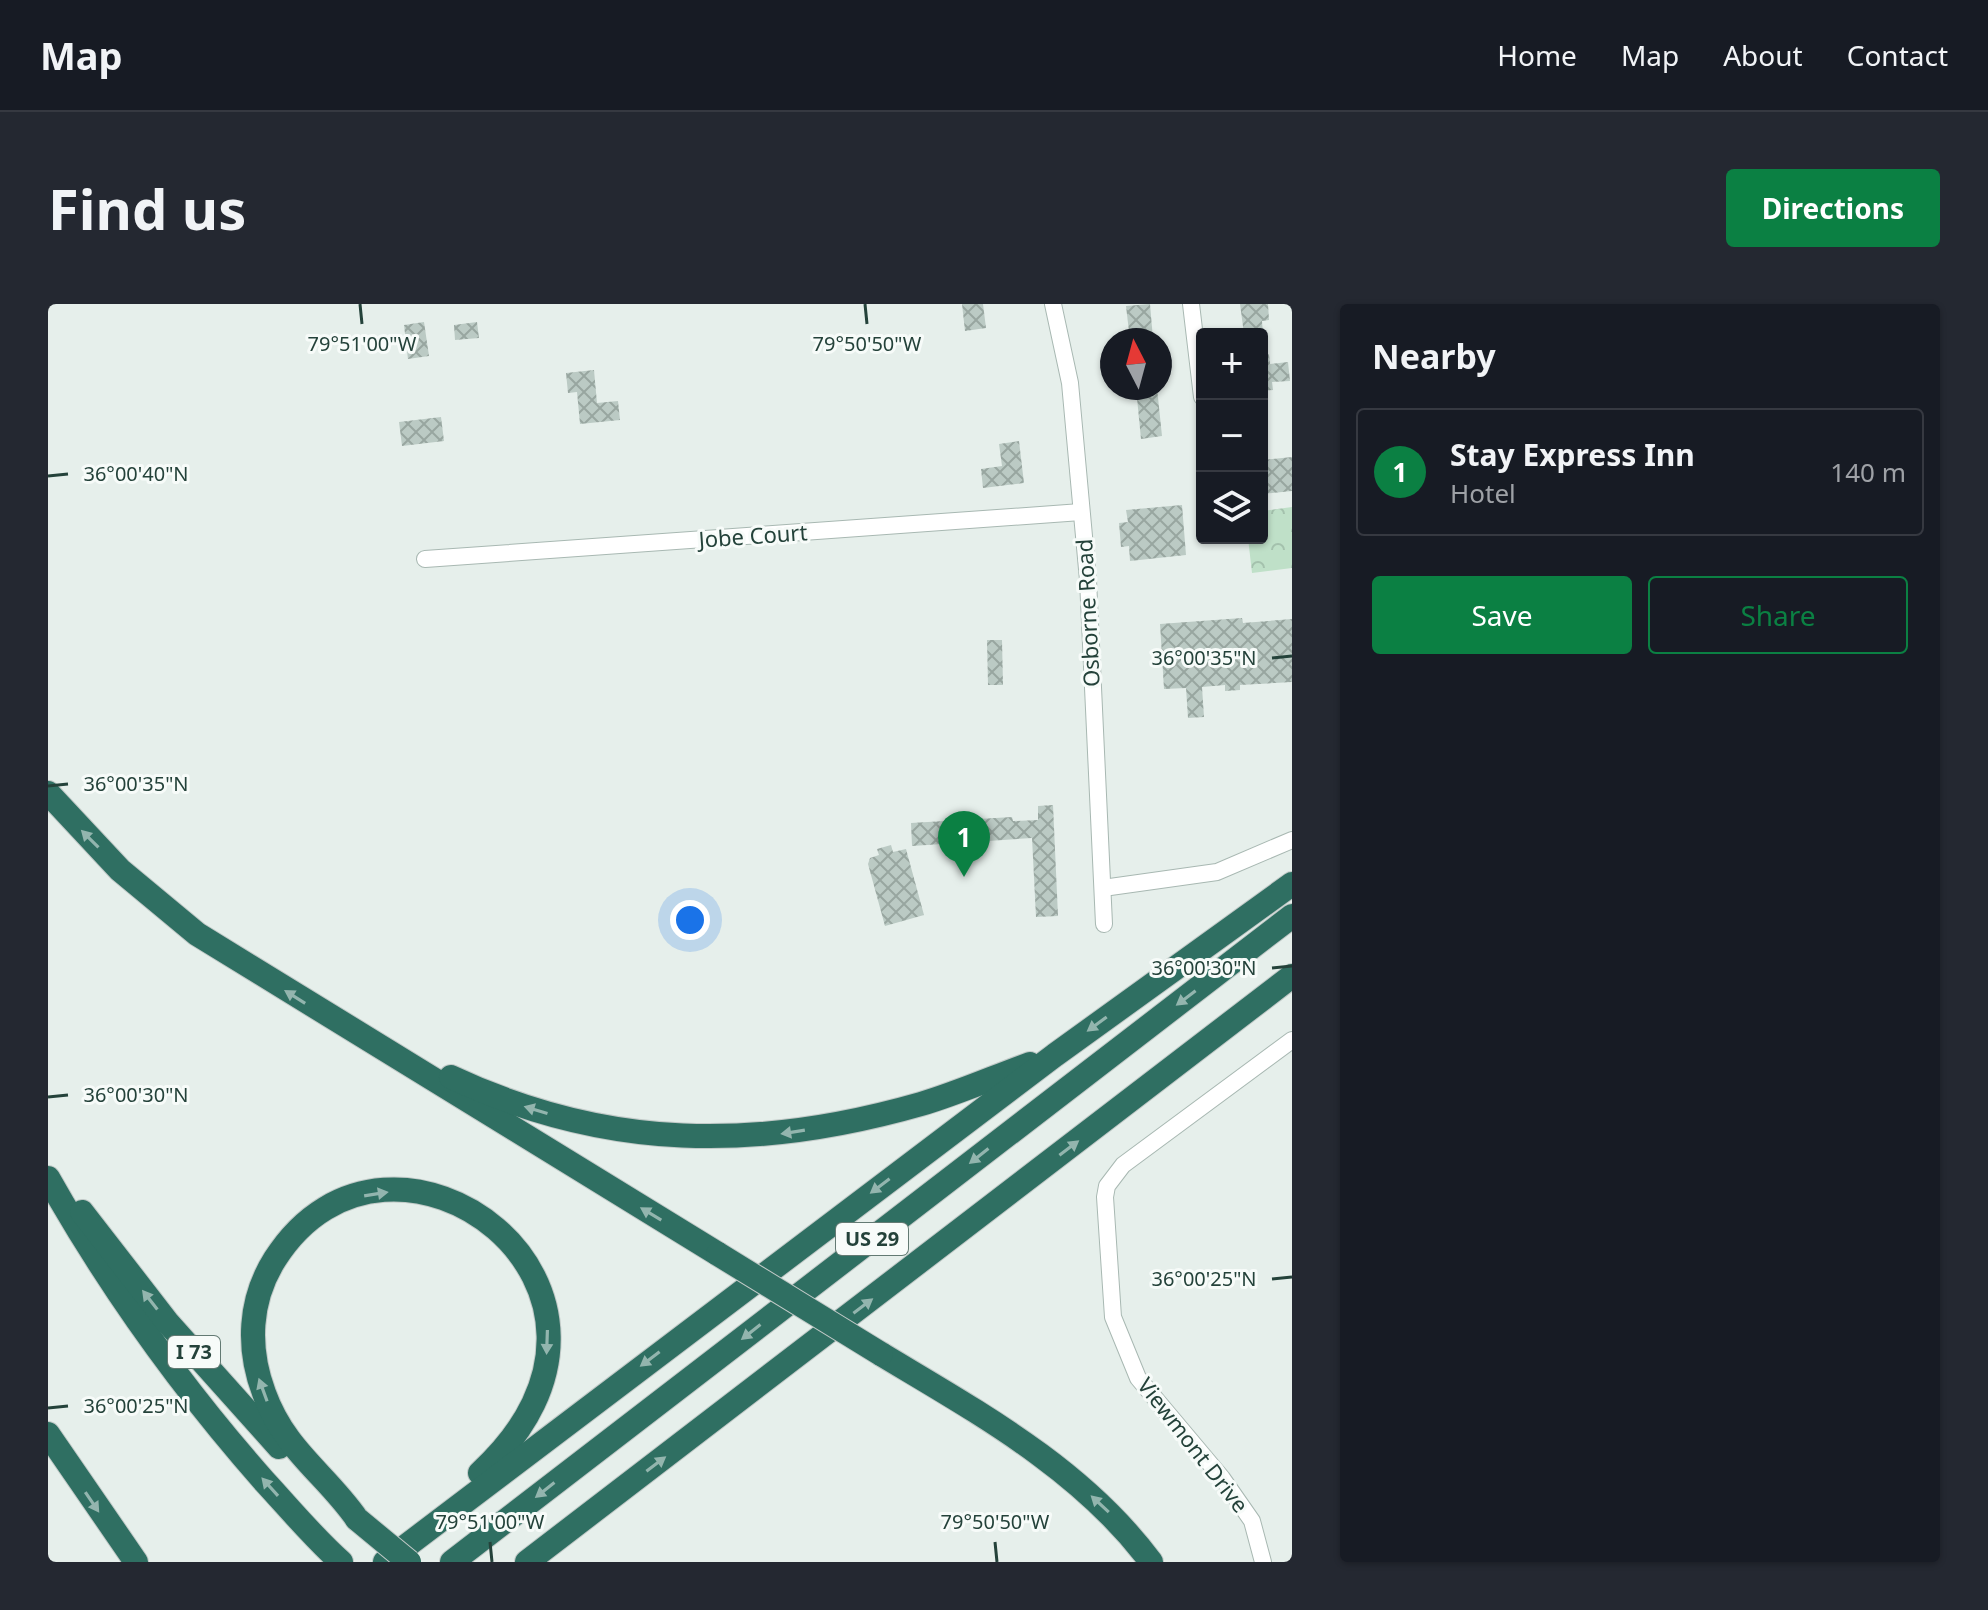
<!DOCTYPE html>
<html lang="en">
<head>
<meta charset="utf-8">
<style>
	body { margin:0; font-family:"Noto Sans",sans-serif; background:#242831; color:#f1f3f6 }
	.controls { position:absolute; right:24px; top:24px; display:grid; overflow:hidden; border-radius:8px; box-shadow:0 2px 6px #0004 }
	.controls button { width:72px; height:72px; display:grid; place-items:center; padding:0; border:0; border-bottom:2px solid #363941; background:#171b24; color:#f1f3f6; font:40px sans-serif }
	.compass { position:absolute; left:1052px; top:24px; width:72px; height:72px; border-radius:50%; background:#171b24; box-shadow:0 2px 6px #0004; rotate:354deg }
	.you { position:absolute; left:642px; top:616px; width:28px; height:28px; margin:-20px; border:6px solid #fff; border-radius:50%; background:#1a73e8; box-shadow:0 0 0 12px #1a73e833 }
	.badge { display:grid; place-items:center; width:52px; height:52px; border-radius:50%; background:#0b8043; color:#fff; font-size:26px; font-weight:700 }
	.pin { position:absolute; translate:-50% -66px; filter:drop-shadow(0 2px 4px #0008) }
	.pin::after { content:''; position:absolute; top:42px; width:28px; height:24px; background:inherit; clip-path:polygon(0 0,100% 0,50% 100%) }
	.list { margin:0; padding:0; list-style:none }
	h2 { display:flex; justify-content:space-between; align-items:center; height:104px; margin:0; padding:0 32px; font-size:34px }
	h2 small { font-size:26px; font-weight:400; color:#9ea1a6 }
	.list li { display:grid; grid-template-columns:52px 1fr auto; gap:24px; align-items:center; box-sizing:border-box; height:128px; margin:0 16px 16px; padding:0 16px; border:2px solid #363941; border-radius:8px }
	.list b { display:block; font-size:30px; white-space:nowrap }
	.list p { margin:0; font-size:26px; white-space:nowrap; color:#9ea1a6 }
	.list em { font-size:26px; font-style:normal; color:#9ea1a6 }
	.actions { display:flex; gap:16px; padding:24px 32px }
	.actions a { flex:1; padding:18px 0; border:2px solid #0b8043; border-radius:8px; text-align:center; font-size:28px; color:#0b8043 }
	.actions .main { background:#0b8043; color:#fff }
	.icon { flex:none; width:44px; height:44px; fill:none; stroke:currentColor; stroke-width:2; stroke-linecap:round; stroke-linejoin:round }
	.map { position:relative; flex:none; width:1244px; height:1258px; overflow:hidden; border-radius:8px }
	header { display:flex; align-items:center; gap:48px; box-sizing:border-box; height:112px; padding:0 40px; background:#171b24; border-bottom:2px solid #363941 }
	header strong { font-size:38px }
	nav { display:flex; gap:44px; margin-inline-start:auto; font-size:28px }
	.intro { display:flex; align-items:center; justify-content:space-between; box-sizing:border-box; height:192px; padding:0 48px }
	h1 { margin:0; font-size:56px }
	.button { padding:20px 36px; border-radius:8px; background:#0b8043; color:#fff; font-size:28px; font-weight:700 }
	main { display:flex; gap:48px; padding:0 48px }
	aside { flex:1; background:#171b24; border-radius:8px; box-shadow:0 2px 6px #0004 }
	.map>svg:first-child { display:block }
	.forest { fill:url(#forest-crowns) }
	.building { fill:url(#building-cross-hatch) }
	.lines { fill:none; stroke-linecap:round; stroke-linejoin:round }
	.street-casing { stroke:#a8b8b2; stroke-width:18 }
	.highway-casing { stroke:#c2cac8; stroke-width:26 }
	.street { stroke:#fff; stroke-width:16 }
	.highway { stroke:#2f6f62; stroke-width:24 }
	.highway-bridge-casing { stroke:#c2cac8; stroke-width:26; stroke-linecap:butt }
	.highway-bridge { stroke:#2f6f62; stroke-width:24 }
	.oneway { fill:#93b5ae }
	.ticks { fill:none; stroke:#24423a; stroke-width:3 }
	.labels { text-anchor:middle; stroke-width:6; stroke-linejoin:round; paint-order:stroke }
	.shield { fill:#f7fbf9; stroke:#637a73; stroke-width:2 }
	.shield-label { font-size:20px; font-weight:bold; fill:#24423a }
	.street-label { font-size:22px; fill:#24423a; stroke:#f7fbf9 }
	.ticks-label { font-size:20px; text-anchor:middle; fill:#24423a; stroke:#f7fbf9; stroke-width:6; stroke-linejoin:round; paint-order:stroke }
</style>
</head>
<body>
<header>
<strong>Map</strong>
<nav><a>Home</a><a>Map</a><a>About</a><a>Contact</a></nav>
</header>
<div class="intro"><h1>Find us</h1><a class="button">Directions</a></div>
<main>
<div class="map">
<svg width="1244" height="1258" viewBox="0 0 1244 1258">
	<defs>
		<pattern id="forest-crowns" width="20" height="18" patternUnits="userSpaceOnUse" patternTransform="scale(2)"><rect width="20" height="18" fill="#bfe0c8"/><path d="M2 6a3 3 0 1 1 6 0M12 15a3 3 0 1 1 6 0" fill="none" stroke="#a4c1ad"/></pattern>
		<pattern id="building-cross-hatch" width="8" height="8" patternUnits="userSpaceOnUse" patternTransform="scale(2)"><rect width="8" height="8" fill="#bbcac4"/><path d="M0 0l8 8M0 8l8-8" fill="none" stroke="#98a6a0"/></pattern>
	</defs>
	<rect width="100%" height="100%" fill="#e6efeb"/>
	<path class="forest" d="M1244 203V264L1204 269 1200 234H1214V207Z"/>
	<g class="building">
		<path d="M914 0H935L938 24 917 27Z"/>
		<path d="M1102 0 1105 35 1082 36 1078 2Z"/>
		<path d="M1192 0H1220L1221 16 1214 17 1215 30H1196Z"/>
		<path d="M376 18 381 52 360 55 356 21Z"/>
		<path d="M429 18 431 34 407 36 406 21Z"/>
		<path d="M1214 50H1221L1222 60 1240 58 1242 77 1224 78 1225 86 1214 87Z"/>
		<path d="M546 66 549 99 570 97 572 116 532 120 529 88 520 89 518 69Z"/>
		<path d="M1088 84H1109L1114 132 1093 135Z"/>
		<path d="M393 113 396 137 354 142 351 118Z"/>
		<path d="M971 137 976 179 935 184 933 165 954 162 951 140Z"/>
		<path d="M1244 153V187L1214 190V156Z"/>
		<path d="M1134 201 1138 251 1082 257 1081 242 1073 243 1071 219 1080 218 1078 206Z"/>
		<path d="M1194 314 1195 319 1244 315V378L1192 381V386L1177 387V381L1154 383 1156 413 1140 414 1138 384 1116 385 1112 320Z"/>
		<path d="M939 336H954L955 381H940Z"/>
		<path d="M1005 501 1010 612 988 613 984 534 864 542 863 519 964 513 965 517 990 516V502Z"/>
		<path d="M843 541 845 548 858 545 876 611 837 622 820 560 822 554 831 551 829 545Z"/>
	</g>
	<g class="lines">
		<defs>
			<g id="street">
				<path d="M1005 0 1022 79 1040 276 1056 620"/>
				<path d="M1143 0 1154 93"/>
				<path d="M377 255 1033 208"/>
				<path d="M1055 584 1169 568 1244 536"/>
				<path d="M1215 1258 1204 1217 1174 1174 1090 1074 1065 1013 1057 893 1059 882 1075 861 1244 736"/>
			</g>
			<g id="highway">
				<path d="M0 489 72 566 149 630 670 950"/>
				<path d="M403 773C558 846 709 847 873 800 910 789 946 773 982 760"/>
				<path d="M0 874C62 984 134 1084 217 1178 242 1205 265 1233 293 1258"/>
				<path d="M34 908 120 1019 231 1143"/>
				<path d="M833 1050C931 1109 1034 1165 1103 1258"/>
				<path d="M0 1130 88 1258"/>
				<path d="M309 1215C277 1169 237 1147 216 1089 199 1044 201 996 227 955 343 773 632 985 432 1169"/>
				<path d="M337 1258 1007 751 1244 580"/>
				<path d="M404 1258 1244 612"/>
				<path d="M479 1258 1244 672"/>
			</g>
		</defs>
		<use href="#street" class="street-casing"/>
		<use href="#highway" class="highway-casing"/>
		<use href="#street" class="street"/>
		<use href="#highway" class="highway"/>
		<defs>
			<g id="highway-bridge">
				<path d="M670 950 833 1050"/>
				<path d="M309 1215 361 1258"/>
			</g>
		</defs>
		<use href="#highway-bridge" class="highway-bridge-casing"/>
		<use href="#highway-bridge" class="highway-bridge"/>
	</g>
	<defs><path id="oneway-solid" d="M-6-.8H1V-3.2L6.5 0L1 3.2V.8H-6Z" transform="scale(2)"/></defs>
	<g class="oneway">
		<use href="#oneway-solid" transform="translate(42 535) rotate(-135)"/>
		<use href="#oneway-solid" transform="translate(247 693) rotate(-148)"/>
		<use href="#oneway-solid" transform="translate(1138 694) rotate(143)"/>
		<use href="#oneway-solid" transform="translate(1049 720) rotate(144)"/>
		<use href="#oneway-solid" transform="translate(488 806) rotate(-163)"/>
		<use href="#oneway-solid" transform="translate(745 828) rotate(171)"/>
		<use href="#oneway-solid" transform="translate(1021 844) rotate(-37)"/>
		<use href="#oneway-solid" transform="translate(931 852) rotate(142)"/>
		<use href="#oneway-solid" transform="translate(832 882) rotate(143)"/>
		<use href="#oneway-solid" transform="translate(328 890) rotate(-9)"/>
		<use href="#oneway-solid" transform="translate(603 910) rotate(-149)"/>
		<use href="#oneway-solid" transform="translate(102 996) rotate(-128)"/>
		<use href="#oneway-solid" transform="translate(815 1002) rotate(-37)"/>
		<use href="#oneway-solid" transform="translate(703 1028) rotate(142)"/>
		<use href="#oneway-solid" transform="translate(499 1038) rotate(92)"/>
		<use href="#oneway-solid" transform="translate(602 1055) rotate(143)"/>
		<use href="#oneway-solid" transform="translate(215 1086) rotate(-110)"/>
		<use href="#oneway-solid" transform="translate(608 1160) rotate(-37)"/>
		<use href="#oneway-solid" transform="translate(222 1183) rotate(-132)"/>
		<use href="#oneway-solid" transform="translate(497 1186) rotate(142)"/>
		<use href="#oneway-solid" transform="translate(44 1198) rotate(56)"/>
		<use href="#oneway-solid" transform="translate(1052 1200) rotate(-137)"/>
	</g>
	<path class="ticks" d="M312 0 314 20M817 0 819 20M0 172 20 170M1224 354 1244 352M0 482 20 480M1224 664 1244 662M0 793 20 791M1224 975 1244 973M0 1104 20 1102M442 1238 444 1258M947 1238 949 1258"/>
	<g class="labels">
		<g class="shield">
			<rect x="788" y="919" width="72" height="32" rx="6"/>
			<rect x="120" y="1032" width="52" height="32" rx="6"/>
		</g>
		<g class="shield-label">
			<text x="824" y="942">US 29</text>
			<text x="146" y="1055">I 73</text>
		</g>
		<g class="street-label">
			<text transform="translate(705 232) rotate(-4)" y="8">Jobe Court</text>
			<text transform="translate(1040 309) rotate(-93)" y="8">Osborne Road</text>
			<text transform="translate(1145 1141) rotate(52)" y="8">Viewmont Drive</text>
		</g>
	</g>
	<g class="ticks-label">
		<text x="314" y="47">79°51'00"W</text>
		<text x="819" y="47">79°50'50"W</text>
		<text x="88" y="177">36°00'40"N</text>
		<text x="1156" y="361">36°00'35"N</text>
		<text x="88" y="487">36°00'35"N</text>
		<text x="1156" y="671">36°00'30"N</text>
		<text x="88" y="798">36°00'30"N</text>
		<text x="1156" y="982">36°00'25"N</text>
		<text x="88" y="1109">36°00'25"N</text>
		<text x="442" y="1225">79°51'00"W</text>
		<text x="947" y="1225">79°50'50"W</text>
	</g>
</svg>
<div class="controls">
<button>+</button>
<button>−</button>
<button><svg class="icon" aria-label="layers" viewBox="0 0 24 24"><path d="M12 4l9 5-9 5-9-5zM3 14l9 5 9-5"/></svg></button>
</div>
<svg class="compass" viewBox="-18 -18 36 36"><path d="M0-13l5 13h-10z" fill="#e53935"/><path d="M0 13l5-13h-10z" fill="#9ea1a6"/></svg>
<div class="you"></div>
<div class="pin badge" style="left:916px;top:573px">1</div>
</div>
<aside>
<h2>Nearby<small></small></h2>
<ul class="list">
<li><span class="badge">1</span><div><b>Stay Express Inn</b><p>Hotel</p></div><em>140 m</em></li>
</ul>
<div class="actions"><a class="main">Save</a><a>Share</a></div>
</aside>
</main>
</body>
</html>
